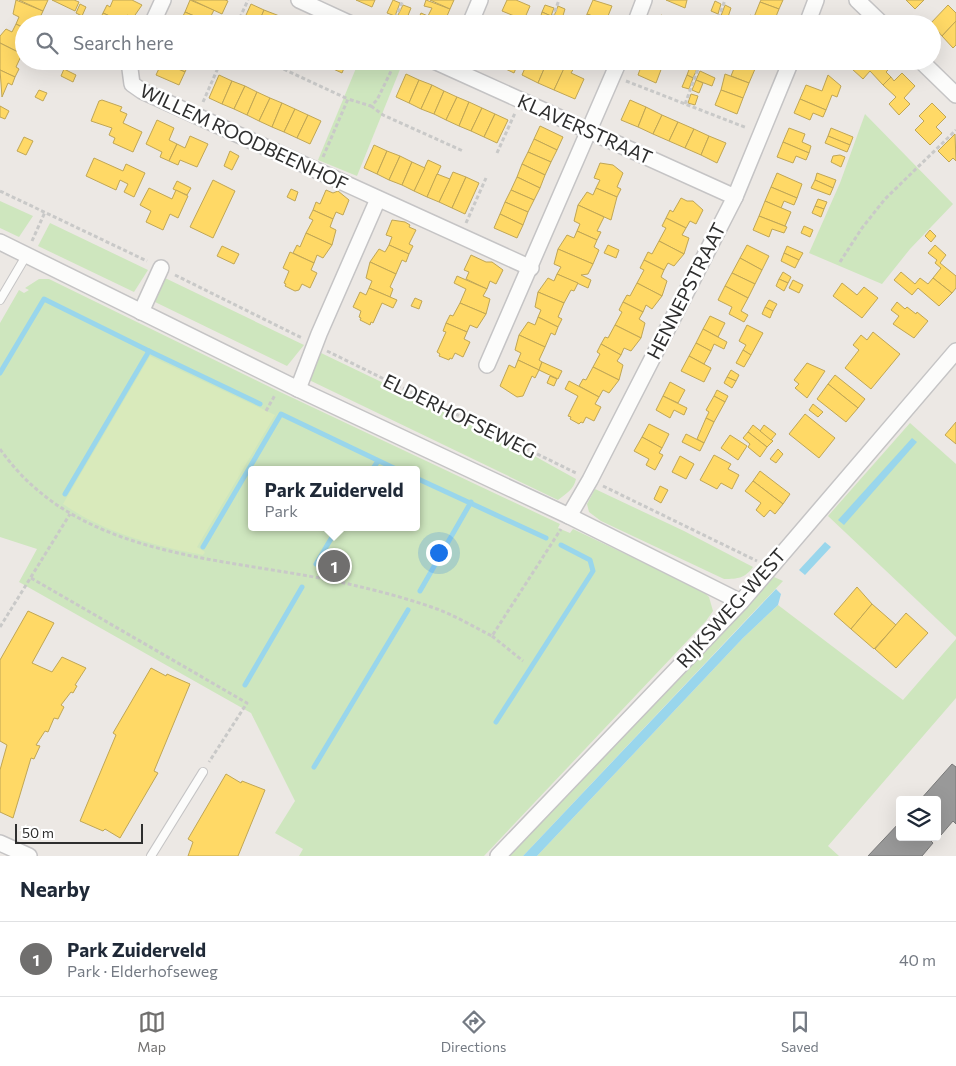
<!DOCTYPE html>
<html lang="en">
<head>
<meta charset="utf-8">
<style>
	body { margin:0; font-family:Commissioner,sans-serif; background:#f6f6f7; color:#1f2937 }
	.controls { position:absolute; right:15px; bottom:15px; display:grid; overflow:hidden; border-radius:5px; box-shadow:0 5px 20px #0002 }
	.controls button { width:45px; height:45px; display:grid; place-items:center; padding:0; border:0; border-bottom:1px solid #e0e1e3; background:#fff; color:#1f2937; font:25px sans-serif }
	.scale { position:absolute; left:15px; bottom:12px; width:128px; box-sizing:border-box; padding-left:5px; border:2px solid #2e2e2e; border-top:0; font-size:14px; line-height:18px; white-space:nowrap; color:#2e2e2e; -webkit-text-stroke:4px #fff; paint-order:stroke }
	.you { position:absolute; left:438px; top:552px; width:18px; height:18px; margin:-12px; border:4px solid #fff; border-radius:50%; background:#1a73e8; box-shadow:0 0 0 8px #1a73e833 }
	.badge { display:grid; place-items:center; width:32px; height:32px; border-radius:50%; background:#706f6e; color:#fff; font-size:16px; font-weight:700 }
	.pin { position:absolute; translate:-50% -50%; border:2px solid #fff; box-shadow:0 1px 5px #0006 }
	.popup { position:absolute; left:248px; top:466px; width:172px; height:65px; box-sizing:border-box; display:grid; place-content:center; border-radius:5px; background:#fff; filter:drop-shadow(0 1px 4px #0005); font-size:16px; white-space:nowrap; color:#747a83 }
	.popup b { font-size:19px; color:#1f2937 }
	.popup::after { content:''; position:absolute; left:50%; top:100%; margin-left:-10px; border:10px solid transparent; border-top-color:#fff }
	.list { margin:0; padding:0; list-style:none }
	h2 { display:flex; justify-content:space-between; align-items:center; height:65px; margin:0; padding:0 20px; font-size:21px }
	h2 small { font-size:16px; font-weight:400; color:#747a83 }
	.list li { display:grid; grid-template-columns:32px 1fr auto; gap:15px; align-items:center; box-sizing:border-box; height:75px; padding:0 20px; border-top:1px solid #e0e1e3 }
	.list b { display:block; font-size:19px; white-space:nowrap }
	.list p { margin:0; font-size:16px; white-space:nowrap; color:#747a83 }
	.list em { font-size:16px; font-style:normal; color:#747a83 }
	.icon { flex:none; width:28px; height:28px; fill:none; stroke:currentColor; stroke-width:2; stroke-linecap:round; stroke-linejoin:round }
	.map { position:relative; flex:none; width:956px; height:856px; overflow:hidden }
	.search { position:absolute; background:#fff; box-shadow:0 5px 20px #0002; left:15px; right:15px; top:15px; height:55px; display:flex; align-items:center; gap:12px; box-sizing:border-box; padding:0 18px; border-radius:28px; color:#747a83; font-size:19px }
	.sheet { height:140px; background:#fff }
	nav { display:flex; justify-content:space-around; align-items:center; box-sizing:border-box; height:70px; border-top:1px solid #e0e1e3; background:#fff; font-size:14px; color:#747a83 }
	nav a { display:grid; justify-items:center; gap:2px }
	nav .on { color:#706f6e }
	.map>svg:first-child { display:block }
	.green { fill:#cee6be; fill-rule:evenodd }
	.pitch { fill:#d9eabb }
	.water { fill:#99d6ec }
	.homes { fill:#ffd966; stroke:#c0a655 }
	.industry { fill:#999; stroke:#797979 }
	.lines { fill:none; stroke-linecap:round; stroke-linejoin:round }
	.stream { stroke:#99d6ec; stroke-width:5 }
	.lane-casing { stroke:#c5c4c5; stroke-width:10 }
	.street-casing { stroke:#c5c4c5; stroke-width:18 }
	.path { stroke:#c9c9c8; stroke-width:3; stroke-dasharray:4 2.5; stroke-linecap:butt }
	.lane { stroke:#fcfcfb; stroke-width:8 }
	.street { stroke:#fcfcfb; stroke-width:15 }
	.labels { text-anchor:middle; stroke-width:5; stroke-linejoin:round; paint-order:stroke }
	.street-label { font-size:19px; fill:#2e2e2e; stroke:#fff }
</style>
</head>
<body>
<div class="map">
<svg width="956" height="856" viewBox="0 0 956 856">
	<rect width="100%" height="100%" fill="#ece8e4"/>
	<g class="green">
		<path d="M359 61 403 62 357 176 318 160Z"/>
		<path d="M865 114 953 204 910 249 882 284 809 253 840 183Z"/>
		<path d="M0 201 33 216 19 237 0 228Z"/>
		<path d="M50 223 148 270 134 292 38 246Z"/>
		<path d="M165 278 304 345 287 366 155 302Z"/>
		<path d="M39 279H49L276 390 560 524 558 528 570 533 573 529 703 591 709 597 713 611 706 621 484 856H299L303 849 275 833 295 801 251 713 19 582 37 549 0 537V323L19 290 24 293 29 290 25 288ZM252 470H416V527H252Z"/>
		<path d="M319 352 529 453 576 479C574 489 566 494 558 500L307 379Z"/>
		<path d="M910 423 956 464V637L828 516Z"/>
		<path d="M595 489 684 531 753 567C745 578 738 579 724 579L601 521 589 512 587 504Z"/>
		<path d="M774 577 783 581 523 856H509Z"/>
		<path d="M778 605 903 700 956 639V698L828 846 839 856H537L743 638Z"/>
	</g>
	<path class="pitch" d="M150 356 275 415 197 547 205 552 203 555C155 546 103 532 63 504Z"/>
	<g class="water">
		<path d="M912 438 917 442 844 525 838 520Z"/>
		<path d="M825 542 831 547 805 575 799 570Z"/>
		<path d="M776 589 781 594 778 605 743 638 537 856H523Z"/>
	</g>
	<g class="homes">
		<path d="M16 0 43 11 37 24H24V28L16 24 19 17 13 14Z"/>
		<path d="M19 0H48L43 11Z"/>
		<path d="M52 0H74L79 2 75 11Z"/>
		<path d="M113 0H132L142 5 133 18 127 15 123 22 103 13 107 5 110 7Z"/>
		<path d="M190 0 214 10 208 22 185 12Z"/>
		<path d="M192 0H225L228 1 222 14Z"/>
		<path d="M356 0H375L372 7Z"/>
		<path d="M393 0 400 3 395 16 387 13Z"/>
		<path d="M426 0 450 9 444 23 428 16 432 8 424 6Z"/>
		<path d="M430 0H454L450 9Z"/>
		<path d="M507 0H516L530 6 524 20 502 11Z"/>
		<path d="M593 0 612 6 606 21 587 14Z"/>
		<path d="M666 0H687L685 8Z"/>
		<path d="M761 0H783L779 9 760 2Z"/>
		<path d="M906 0H924L915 9Z"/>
		<path d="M715 1 721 4 718 14 711 11Z"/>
		<path d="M760 2 779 9 773 24 754 17Z"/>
		<path d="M80 4 86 7 82 16 76 13Z"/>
		<path d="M251 4 264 10 258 24H242Z"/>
		<path d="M403 5 411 8 405 23 396 19Z"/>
		<path d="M545 5 554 8 551 16 542 12Z"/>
		<path d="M725 5 731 8 728 17 732 18 730 24H718Z"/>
		<path d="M948 5 956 13V21L942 36 932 24H930Z"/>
		<path d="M558 6 565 9 562 19 554 16Z"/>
		<path d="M264 10 277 15 273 24H258Z"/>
		<path d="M185 12 208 22 207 24H179Z"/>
		<path d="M542 12 551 16 549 23 540 19Z"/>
		<path d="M103 13 123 22V24H102L99 21Z"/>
		<path d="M421 13 444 23 443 24H416Z"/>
		<path d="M587 14 606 21 605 24H584Z"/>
		<path d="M277 15 290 21 288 24H273Z"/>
		<path d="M661 15 679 22V24H657Z"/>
		<path d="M750 15 754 17 772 24H746Z"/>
		<path d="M844 16 852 24H836Z"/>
		<path d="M956 21V45L953 48 942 36Z"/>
		<path d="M16 24 24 28 22 54 0 43V36L6 29 12 32Z"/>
		<path d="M0 43 22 54 16 67 19 69 15 77 0 70Z"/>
		<path d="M162 61H190L185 72Z"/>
		<path d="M332 61H347L342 73 329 67Z"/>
		<path d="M489 61H519L514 73Z"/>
		<path d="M528 61 547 62 538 83 522 75Z"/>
		<path d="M643 61 662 67 656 83 638 75Z"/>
		<path d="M737 61 755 69 749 83 731 76Z"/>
		<path d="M737 61H758L755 69Z"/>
		<path d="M860 61 869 63 871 61H890L893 65 886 72 891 77 883 85 870 71 863 79 852 69Z"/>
		<path d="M162 62 185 72 179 85 156 75Z"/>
		<path d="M547 62 564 69 554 90 538 83Z"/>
		<path d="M566 64 574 68 571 73 584 79 575 99 554 90Z"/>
		<path d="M690 67 697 69 693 78 687 75Z"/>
		<path d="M64 69 76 75 73 82 61 76Z"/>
		<path d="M0 70 15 77 12 85 8 83 2 97Z"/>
		<path d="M700 71 715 78 712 86 696 80Z"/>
		<path d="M902 73 915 86 904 98 910 104 899 115 889 104 896 97 883 85 891 77 894 81Z"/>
		<path d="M406 74 419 80 409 103 396 97Z"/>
		<path d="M725 74 749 83 743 98 721 90Z"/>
		<path d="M219 75 232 81 222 104 209 98Z"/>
		<path d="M687 75 693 78 689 89 682 87Z"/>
		<path d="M828 75 841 86 837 97 832 95 826 110 800 99 806 85 822 91Z"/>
		<path d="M419 80 432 85 421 109 409 103Z"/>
		<path d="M696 80 703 83 699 93 692 90Z"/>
		<path d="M232 81 245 86 234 109 222 104Z"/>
		<path d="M432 85 444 91 434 114 421 109Z"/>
		<path d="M245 86 257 92 247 115 234 109Z"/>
		<path d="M39 90 47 93 43 101 35 97Z"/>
		<path d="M721 90 743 98 737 114 715 105Z"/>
		<path d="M444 91 457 97 446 120 434 114Z"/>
		<path d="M257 92 270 98 259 121 247 115Z"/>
		<path d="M691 94 698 96 695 105 688 103Z"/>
		<path d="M457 97 469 102 459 126 446 120Z"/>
		<path d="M270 98 282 103 272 127 259 121Z"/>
		<path d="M800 99 826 110 823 117 813 113 810 120 794 113Z"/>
		<path d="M102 100 122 107 120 111 127 114 123 123 142 132 133 152 113 143 115 138 109 135 112 128 91 121 99 101Z"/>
		<path d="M630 100 646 107 638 127 621 120Z"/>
		<path d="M469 102 482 108 471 131 459 126Z"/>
		<path d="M282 103 295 109 284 132 272 127Z"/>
		<path d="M932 103 946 117 936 127 942 133 930 145 915 130 924 121 919 116Z"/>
		<path d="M0 106 9 111 5 119 0 117Z"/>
		<path d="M646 107 662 115 653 134 638 127Z"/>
		<path d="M482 108 495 114 484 137 471 131Z"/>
		<path d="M295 109 308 115 297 138 284 132Z"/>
		<path d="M495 114 508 120 497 143 484 137Z"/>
		<path d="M308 115 321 121 310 144 297 138Z"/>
		<path d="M662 115 678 122 669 141 653 134Z"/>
		<path d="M157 120 174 128 169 140 177 144 169 161 160 157 162 152 146 144Z"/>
		<path d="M678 122 694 129 685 148 669 141Z"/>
		<path d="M540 126 563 137 557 150 534 139Z"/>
		<path d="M789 128 805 134 802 142 811 146 809 153 783 142Z"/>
		<path d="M831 128 853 137 850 145 828 136Z"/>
		<path d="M694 129 709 136 701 155 685 148Z"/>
		<path d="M955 134 956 161 953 158 949 162 938 151Z"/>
		<path d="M190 136 208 144 197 167 180 160 178 165 169 161 177 144 185 148Z"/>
		<path d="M709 136 726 143 717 163 701 155Z"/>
		<path d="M828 136 850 145 847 152 825 143Z"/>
		<path d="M24 137 33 141 26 155 17 151Z"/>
		<path d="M534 139 557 150 551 162 528 152Z"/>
		<path d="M783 142 809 153 806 160 796 156 793 163 777 157Z"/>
		<path d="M374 145 387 151 377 174 364 168Z"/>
		<path d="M230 151 239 156 232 170 224 166Z"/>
		<path d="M387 151 400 156 389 180 377 174Z"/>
		<path d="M528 152 551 162 545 175 522 164Z"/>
		<path d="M840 155 845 157 841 167 831 162 833 156Z"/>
		<path d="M400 156 412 162 402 185 389 180Z"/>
		<path d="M94 158 123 171 126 164 145 173 134 197 124 192 128 184 120 180 116 190 86 176Z"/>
		<path d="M428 160 441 166 427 197 414 191Z"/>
		<path d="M412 162 425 168 414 191 402 185Z"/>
		<path d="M600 163 613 165 623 173 617 187 621 189 617 197 596 188 600 180 594 178Z"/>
		<path d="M522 164 545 175 540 188 517 177Z"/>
		<path d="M453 172 466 177 452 208 439 202Z"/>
		<path d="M777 173 802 184 797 198 771 187Z"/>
		<path d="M817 173 836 180 833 188 815 180Z"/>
		<path d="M437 174 450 179 439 202 427 197Z"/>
		<path d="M466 177 479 183 465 214 452 208Z"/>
		<path d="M517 177 540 188 534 200 511 190Z"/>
		<path d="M213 180 235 191 213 238 190 227Z"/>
		<path d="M815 180 833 188 830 195 811 188Z"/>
		<path d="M177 181 191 188 187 195 173 189Z"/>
		<path d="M771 187 797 198 794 205 784 201 781 208 765 201Z"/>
		<path d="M149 188 172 199 176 190 188 196 178 218 170 214 163 230 146 222 151 211 140 205Z"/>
		<path d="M596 188 617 197 611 220 578 205 587 192 593 195Z"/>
		<path d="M291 189 298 192 295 201 287 197Z"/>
		<path d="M326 190 333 193 338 191 349 200 343 215 336 212 333 219 313 210 316 202 320 204Z"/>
		<path d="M511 190 534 200 528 212 505 202Z"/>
		<path d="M681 198 687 201H693L703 210 696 224 690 221 686 228 666 218 670 210 673 212Z"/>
		<path d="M818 199 827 202 824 209 815 206Z"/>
		<path d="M765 201 791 212 785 226 759 216Z"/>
		<path d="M505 202 528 212 523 225 500 214Z"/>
		<path d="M578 205 604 217 597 231 601 232 597 240 577 231 580 224 574 221Z"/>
		<path d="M815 206 824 209 821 217 812 213Z"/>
		<path d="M313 210 333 219 330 227 336 230 332 245 306 233 313 220 309 218Z"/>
		<path d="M500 214 523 225 517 238 494 228Z"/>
		<path d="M759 216 787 227 784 233 772 229 769 237 753 230Z"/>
		<path d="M666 218 686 228 682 235 689 238 684 254 659 241 666 228 662 226Z"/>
		<path d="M392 220 405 222 410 225 409 227 416 230 409 244 413 246 409 254 389 245 392 237 386 235Z"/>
		<path d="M804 226 813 230 810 237 801 233Z"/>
		<path d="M930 230 936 236 931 242 925 236Z"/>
		<path d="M577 231 597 240 594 247 599 250 593 264 558 249 567 235 574 238Z"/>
		<path d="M306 233 332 245 323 258 317 255 314 263 293 253 297 245 300 247Z"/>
		<path d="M659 241 684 254 674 266 668 263 664 270 644 260 648 252 652 254Z"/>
		<path d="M389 245 409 254 406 262 402 260 396 274 370 262 379 249 385 252Z"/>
		<path d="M608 245 619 250 616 258 604 253Z"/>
		<path d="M747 245 769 256 762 270 740 258Z"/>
		<path d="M935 245 946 255 940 263 956 276V288L952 293 933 278 941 268 935 263 937 260 928 253Z"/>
		<path d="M222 246 239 254 234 264 217 256Z"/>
		<path d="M787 246 803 253 799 260 784 253Z"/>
		<path d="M558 249 593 264 588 274 581 275 591 280 588 288 557 274 561 267 554 264Z"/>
		<path d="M290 252 314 263 311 270 317 273 310 288 302 284 299 290 295 291 285 286 286 284 284 283 289 271 283 268Z"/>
		<path d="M784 253 799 260 795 268 781 261Z"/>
		<path d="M471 255 486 262H492L503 270 496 284 490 281 487 289 466 279 469 272 464 270Z"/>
		<path d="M740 258 762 270 755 284 732 273Z"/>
		<path d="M644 260 664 270 661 277 667 281 662 296 637 283 644 270 640 268Z"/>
		<path d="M370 262 396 274 390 287 393 289 390 297 369 288 372 281 366 278Z"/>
		<path d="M783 272 791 277 788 283 779 279Z"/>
		<path d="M901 272 915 284 920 278 928 284 933 278 952 293 939 306 918 288 912 295 894 280Z"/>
		<path d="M732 273 755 284 748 298 725 286Z"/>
		<path d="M557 274 578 283 574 291 571 290 564 303 538 292 548 278 554 281Z"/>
		<path d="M457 276 487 289 483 296 490 299 486 314 460 303 466 289 454 283Z"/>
		<path d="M779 279 788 283 784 291 776 286Z"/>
		<path d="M793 280 803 285 799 293 789 288Z"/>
		<path d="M637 283 662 296 652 309 646 305 643 312 623 302 627 295 630 296Z"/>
		<path d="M842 283 857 295 864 287 878 298 862 318 833 296Z"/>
		<path d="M725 286 748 298 741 311 748 315 744 322 729 314 732 307 718 300Z"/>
		<path d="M369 288 397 300 393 308 382 303 373 323 371 322 370 325 360 320 361 318 359 317 361 311 353 307 360 292 366 295Z"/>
		<path d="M538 292 564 303 558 317 562 319 558 327 538 317 541 310 535 307Z"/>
		<path d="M415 298 422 301 419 309 411 306Z"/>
		<path d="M769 300 777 304 773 311 765 307Z"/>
		<path d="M623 302 643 312 639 319 645 323 641 338 615 325 622 312 619 310Z"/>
		<path d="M897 302 905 309 907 307 916 314 917 312 928 321 914 338 893 324 899 316 891 310Z"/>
		<path d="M460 303 486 314 477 328 470 325 467 332 446 323 450 315 453 316Z"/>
		<path d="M765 307 773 311 770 318 762 314Z"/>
		<path d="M710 316 725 323 718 337 703 329Z"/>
		<path d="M538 317 558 327 555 335 551 333 545 347 519 335 528 322 535 325Z"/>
		<path d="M446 323 467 332 464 339 470 342 463 357 455 353 452 359 450 358 449 360 439 356 440 354 437 352 446 332 443 331Z"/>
		<path d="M615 325 641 338 631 351 624 348 621 355 601 344 605 337 608 338Z"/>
		<path d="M747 325 763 333 751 355 743 350 746 345 739 341Z"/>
		<path d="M703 329 727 342 724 349 714 344 711 351 696 343Z"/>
		<path d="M873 332 900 354 871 389 845 368 859 350 853 345 861 335 867 340Z"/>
		<path d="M519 335 545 347 539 360 542 362 539 370 518 360 521 353 515 350Z"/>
		<path d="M696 343 711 351 704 364 689 356Z"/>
		<path d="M601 344 621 355 617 361 623 365 619 380 593 367 600 354 597 352Z"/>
		<path d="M743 350 751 355 744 367 736 363Z"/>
		<path d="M689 356 711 368 704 382 681 371Z"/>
		<path d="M518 360 539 370 535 378 532 376 523 396 517 397 500 386 509 365 515 368Z"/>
		<path d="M542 362 562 371 558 379 539 370Z"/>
		<path d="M807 363 825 371 807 398 795 388 799 384 794 380Z"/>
		<path d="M593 367 619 380 609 393 603 390 599 397 579 386 583 379 586 380Z"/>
		<path d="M731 370 739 375 736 381 727 377Z"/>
		<path d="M835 375 865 399 858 408 828 384Z"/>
		<path d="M550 376 557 379 554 386 547 383Z"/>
		<path d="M727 377 736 381 732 388 724 383Z"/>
		<path d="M569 381 599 397 595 404 601 407 594 421 586 417 583 423 581 422 579 424 570 419 571 417 568 416 578 396 565 389Z"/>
		<path d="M670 382 685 390 678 403 663 396Z"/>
		<path d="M828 384 858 408 846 422 817 399Z"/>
		<path d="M717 390 728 396 725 402 714 396Z"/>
		<path d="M663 396 687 408 684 415 674 410 670 418 656 410Z"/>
		<path d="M714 396 725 402 714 422 706 418 709 412 706 410Z"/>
		<path d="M813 404 823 412 818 417 809 410Z"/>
		<path d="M805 414 835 438 819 458 789 434Z"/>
		<path d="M706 418 714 422 704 443 697 439Z"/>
		<path d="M956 422V444L945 435Z"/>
		<path d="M649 424 669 434 662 448 642 437Z"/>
		<path d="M753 425 773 441 767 447 748 432Z"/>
		<path d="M764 425 776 434 771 440 760 431Z"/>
		<path d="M748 432 767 447 760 457 748 447 750 444 743 438Z"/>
		<path d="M686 434 704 443 700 451 682 442Z"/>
		<path d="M730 435 747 446 738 460 721 448Z"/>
		<path d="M642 437 662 448 659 453 663 455 655 470 646 465 649 459 634 451Z"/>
		<path d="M778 449 783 454 776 463 770 459Z"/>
		<path d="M714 455 731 464 728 469 739 475 732 489 721 483 717 489 700 480Z"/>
		<path d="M680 456 694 464 686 479 672 472Z"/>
		<path d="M760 471 790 494 783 504 753 481Z"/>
		<path d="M753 481 783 504 775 514 770 510 764 517 756 510 761 503 745 491Z"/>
		<path d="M660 486 668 490 661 503 654 499Z"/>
		<path d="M857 587 872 604 851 629 834 614Z"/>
		<path d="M872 604 896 625 874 649 851 629Z"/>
		<path d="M28 611 54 623 32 663 52 672 62 657 86 668 75 685 77 686 73 693 71 692 61 705 64 707 58 719 54 718 48 732 45 731 36 745 40 746 34 759 31 758 13 818 0 812V770L7 745 0 741V660Z"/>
		<path d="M906 613 928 633 896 668 875 649Z"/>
		<path d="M151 668 166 676 167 674 190 684 154 771 158 773 120 838 105 829 103 831 80 821 116 735 113 733Z"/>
		<path d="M226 774 241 783 242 781 265 790 238 856H188L193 842 188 839Z"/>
	</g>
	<g class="industry">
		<path d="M952 764 956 767V824L953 821 941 835 937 830V800H920Z"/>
		<path d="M900 822V837H927L933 843 922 856H868Z"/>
	</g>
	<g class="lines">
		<g class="stream">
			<path d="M0 373 44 299 149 351"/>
			<path d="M372 470 378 461"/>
			<path d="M416 478 546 538"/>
			<path d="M65 494 149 351 260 404"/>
			<path d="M203 547 281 414 398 470"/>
			<path d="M316 564 338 527"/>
			<path d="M420 591 471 502"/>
			<path d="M245 685 302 587"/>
			<path d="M496 722 593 571 590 560 561 545"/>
			<path d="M314 767 408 610"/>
		</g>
		<defs>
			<g id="lane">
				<path d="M0 300 26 256"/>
				<path d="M151 856 203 772"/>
			</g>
			<g id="street">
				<path d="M299 0 351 24"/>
				<path d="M857 0 882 24"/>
				<path d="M152 24 163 0"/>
				<path d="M470 24 480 0"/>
				<path d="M635 24 644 0"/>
				<path d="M807 24 816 0"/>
				<path d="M134 61 130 69 132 84 142 91 531 268"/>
				<path d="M434 61 735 197"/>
				<path d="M921 61 956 95"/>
				<path d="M0 242 298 389 569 516 741 602"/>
				<path d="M141 312 161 268"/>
				<path d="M487 365 619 61"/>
				<path d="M298 389 319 334 378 199"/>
				<path d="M569 516 590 480 735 197 791 61"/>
				<path d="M0 843 29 856"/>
				<path d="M498 856 741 602 956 351"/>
			</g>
		</defs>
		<use href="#lane" class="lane-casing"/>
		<use href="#street" class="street-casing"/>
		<g class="path">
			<path d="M237 24 248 0"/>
			<path d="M393 24 403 0"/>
			<path d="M550 24 559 0"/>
			<path d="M716 24 725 0"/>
			<path d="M266 61 348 99"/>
			<path d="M626 81 747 128"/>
			<path d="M203 102 221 61"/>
			<path d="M685 104 701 61"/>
			<path d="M371 106 383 115 463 151"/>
			<path d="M497 153 515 113"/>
			<path d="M323 157 348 99 371 106 377 100 396 61"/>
			<path d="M0 191 147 261"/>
			<path d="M466 223 486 178"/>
			<path d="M32 241 45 212"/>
			<path d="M840 262 862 228 885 199 956 130"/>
			<path d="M175 275 302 338"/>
			<path d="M327 351 578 474"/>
			<path d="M266 411 275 395"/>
			<path d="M0 449C81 564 234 556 357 586 383 592 412 600 437 609 456 616 474 627 492 636L561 529"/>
			<path d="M603 486 757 561"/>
			<path d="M31 578 247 703 209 762"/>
			<path d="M0 627 70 514"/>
			<path d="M492 636 523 661"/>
		</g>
		<use href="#lane" class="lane"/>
		<use href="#street" class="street"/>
	</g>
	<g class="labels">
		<g class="street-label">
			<text transform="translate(585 129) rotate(24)" y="7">KLAVERSTRAAT</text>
			<text transform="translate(244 137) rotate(25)" y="7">WILLEM ROODBEENHOF</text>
			<text transform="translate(686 291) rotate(-63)" y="7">HENNEPSTRAAT</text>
			<text transform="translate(460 416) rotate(26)" y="7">ELDERHOFSEWEG</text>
			<text transform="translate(731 608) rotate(-48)" y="7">RIJKSWEG-WEST</text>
		</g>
	</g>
</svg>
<div class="controls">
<button><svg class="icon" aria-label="layers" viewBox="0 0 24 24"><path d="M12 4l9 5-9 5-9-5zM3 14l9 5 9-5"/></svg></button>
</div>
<div class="scale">50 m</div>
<div class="you"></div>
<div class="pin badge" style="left:334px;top:566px">1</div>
<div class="popup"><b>Park Zuiderveld</b>Park</div>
<div class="search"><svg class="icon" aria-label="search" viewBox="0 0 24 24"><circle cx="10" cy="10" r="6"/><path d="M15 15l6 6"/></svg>Search here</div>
</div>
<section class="sheet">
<h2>Nearby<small></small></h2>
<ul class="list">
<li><span class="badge">1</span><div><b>Park Zuiderveld</b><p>Park · Elderhofseweg</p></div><em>40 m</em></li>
</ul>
</section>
<nav>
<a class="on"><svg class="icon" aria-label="map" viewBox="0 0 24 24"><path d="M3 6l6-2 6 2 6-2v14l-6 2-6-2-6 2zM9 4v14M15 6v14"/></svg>Map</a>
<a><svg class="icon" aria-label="directions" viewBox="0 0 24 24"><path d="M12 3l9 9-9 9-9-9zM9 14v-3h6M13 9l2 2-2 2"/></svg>Directions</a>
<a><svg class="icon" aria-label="saved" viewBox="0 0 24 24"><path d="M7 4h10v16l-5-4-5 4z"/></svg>Saved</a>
</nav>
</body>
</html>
